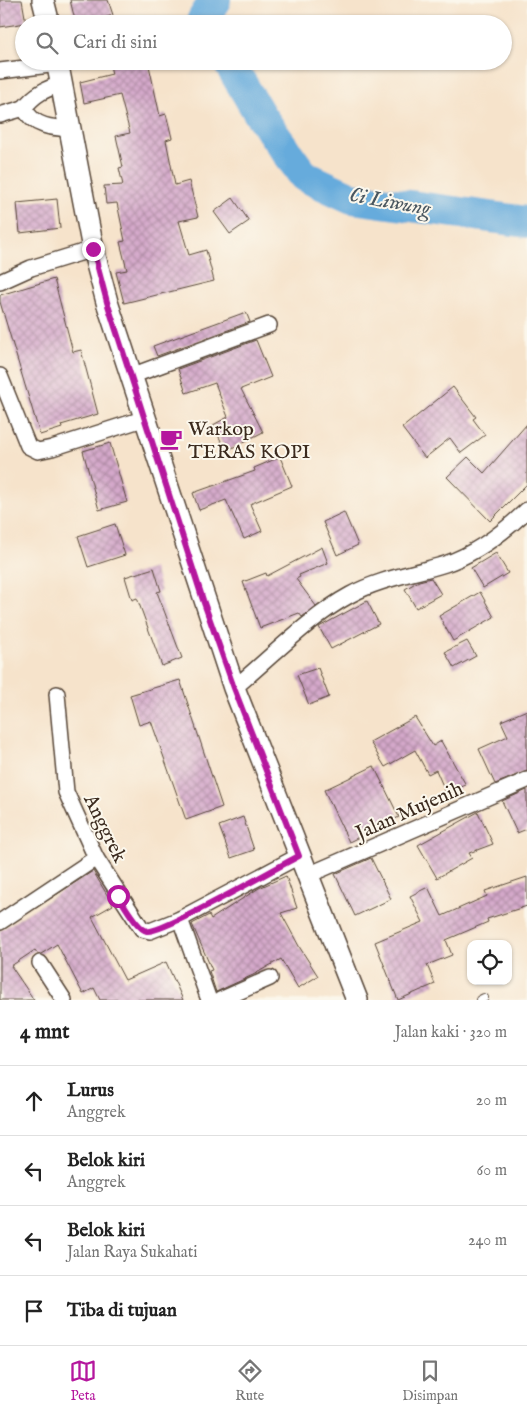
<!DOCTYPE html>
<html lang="id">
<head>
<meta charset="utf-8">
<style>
	body { margin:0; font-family:"IM FELL English",serif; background:#f2f2f2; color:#222 }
	.controls { position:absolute; right:15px; bottom:15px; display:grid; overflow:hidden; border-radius:10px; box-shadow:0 1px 4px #0004 }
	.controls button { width:45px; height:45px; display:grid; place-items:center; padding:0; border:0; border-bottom:1px solid #e0e0e0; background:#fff; color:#222; font:25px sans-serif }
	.stop { position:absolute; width:15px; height:15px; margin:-11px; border:4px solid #b5179e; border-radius:50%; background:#fff }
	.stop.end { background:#b5179e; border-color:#fff; box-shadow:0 1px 5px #0008 }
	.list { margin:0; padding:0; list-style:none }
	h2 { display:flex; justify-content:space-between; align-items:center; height:65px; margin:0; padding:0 20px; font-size:21px }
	h2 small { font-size:16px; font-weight:400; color:#767676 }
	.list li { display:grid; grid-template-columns:32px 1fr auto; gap:15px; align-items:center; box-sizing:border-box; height:70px; padding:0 20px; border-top:1px solid #e0e0e0 }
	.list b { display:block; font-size:19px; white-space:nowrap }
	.list p { margin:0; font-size:16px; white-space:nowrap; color:#767676 }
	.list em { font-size:16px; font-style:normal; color:#767676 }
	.icon { flex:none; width:28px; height:28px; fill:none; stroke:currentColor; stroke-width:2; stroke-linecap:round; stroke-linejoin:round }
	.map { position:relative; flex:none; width:527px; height:1000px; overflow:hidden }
	.search { position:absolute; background:#fff; box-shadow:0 1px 4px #0004; left:15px; right:15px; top:15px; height:55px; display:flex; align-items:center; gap:12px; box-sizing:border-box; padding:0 18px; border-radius:28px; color:#767676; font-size:19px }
	.sheet { height:345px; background:#fff }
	nav { display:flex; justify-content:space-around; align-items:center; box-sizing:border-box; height:70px; border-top:1px solid #e0e0e0; background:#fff; font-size:14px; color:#767676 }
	nav a { display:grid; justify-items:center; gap:2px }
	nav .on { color:#b5179e }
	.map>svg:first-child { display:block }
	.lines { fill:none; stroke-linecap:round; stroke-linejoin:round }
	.river { stroke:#66abdc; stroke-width:32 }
	.building { fill:url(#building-cross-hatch) }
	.service-casing { stroke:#574638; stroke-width:10 }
	.minor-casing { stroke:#574638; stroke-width:18 }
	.secondary-casing { stroke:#574638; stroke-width:24 }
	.service { stroke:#fff; stroke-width:8 }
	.minor { stroke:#fff; stroke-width:15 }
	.secondary { stroke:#fff; stroke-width:21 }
	.route { stroke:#b5179e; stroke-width:6 }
	.labels { text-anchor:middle; stroke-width:4; stroke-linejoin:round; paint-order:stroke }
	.poi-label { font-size:20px; fill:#3b2a1e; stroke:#fbf7ec; text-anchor:start }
	.street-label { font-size:20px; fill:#3b2a1e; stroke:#fbf7ec }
	.water-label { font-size:21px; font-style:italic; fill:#4a5760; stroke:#fbf7ec }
</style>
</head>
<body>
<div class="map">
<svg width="527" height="1000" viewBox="0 0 527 1000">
	<defs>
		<pattern id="building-cross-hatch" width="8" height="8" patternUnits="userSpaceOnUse" patternTransform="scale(1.25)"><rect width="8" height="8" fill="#d4a8ca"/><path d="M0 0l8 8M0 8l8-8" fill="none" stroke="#ad89a3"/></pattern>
	</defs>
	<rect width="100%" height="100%" fill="#fbf7ec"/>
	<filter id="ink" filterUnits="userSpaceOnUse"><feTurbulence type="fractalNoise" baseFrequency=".02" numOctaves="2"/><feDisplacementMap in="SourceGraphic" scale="10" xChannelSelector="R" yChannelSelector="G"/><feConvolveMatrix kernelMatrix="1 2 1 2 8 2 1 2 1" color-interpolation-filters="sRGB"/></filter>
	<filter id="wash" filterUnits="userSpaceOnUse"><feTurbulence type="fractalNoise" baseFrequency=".0096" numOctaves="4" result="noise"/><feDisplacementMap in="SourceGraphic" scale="20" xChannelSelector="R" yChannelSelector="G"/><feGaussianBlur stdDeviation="1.12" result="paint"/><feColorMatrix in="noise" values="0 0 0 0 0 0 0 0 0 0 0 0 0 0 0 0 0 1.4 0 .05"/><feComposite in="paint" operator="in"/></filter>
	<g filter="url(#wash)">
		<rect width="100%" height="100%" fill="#f6e3cb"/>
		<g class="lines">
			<g class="river">
				<path d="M205 24 203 19 215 0"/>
				<path d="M228 61 260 115 304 176 352 198 527 222"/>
			</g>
		</g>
		<g id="blocks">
			<g class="building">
				<path d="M0 0H22L26 23 0 27Z"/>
				<path d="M70 0H108L113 15 100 19 101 24H76Z"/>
				<path d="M109 61H148L160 116 166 114 172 138 166 140 175 185 189 181 198 217 179 221 189 255 206 250 214 281 124 303 116 272 127 270 120 242 125 241 117 203 106 204 104 186 123 185 119 168 123 167 116 136 130 133 120 95 84 103 80 82 112 74Z"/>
				<path d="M233 198 249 221 230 234 214 212Z"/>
				<path d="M57 199 60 228 20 233 17 203Z"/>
				<path d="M54 279 73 352 81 350 98 414 61 425 62 428 40 435 0 302V295Z"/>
				<path d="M246 312 250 322 157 356 153 346Z"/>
				<path d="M256 340 271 377 241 389 263 432 226 451 213 425 228 417 215 383 186 393 178 369Z"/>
				<path d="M453 387 476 417 473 419 485 435 461 453 450 438 425 458 402 428Z"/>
				<path d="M527 424V484L490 521 447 477 468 457 484 473Z"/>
				<path d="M110 443 127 502 99 510 83 451Z"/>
				<path d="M280 457 292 486 250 504 262 531 244 539 226 500 199 510 193 493 255 471 254 468Z"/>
				<path d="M344 512 358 545 337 555 323 522Z"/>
				<path d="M115 524 125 555 88 567 78 536Z"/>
				<path d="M322 547 328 563 299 575 300 577 296 579 316 606 302 617 299 613 260 628 243 582 266 573 267 576Z"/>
				<path d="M496 553 508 573 483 588 471 568Z"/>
				<path d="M154 568 161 591 157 592 182 658 162 666 137 598 132 600 125 577Z"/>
				<path d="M431 578 441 594 416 608 405 589 419 581Z"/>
				<path d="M480 592 494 617 453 641 439 616Z"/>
				<path d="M367 601 379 624 331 649 319 627Z"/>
				<path d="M467 641 476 656 454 668 445 652Z"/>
				<path d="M318 668 329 697 309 705 297 675Z"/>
				<path d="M180 680 222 807 186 820 151 721 139 725 130 695Z"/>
				<path d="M527 710V771L495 784 479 749 508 736 501 721Z"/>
				<path d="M415 717 433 746 441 741 466 785 446 793 436 770 428 774 415 750 385 767 370 742Z"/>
				<path d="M374 766 399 817 349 842 324 790Z"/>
				<path d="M527 790V829L517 833 502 801Z"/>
				<path d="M478 812 493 844 469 853 472 858 437 878 418 845Z"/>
				<path d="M243 817 254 850 231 858 219 826Z"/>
				<path d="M371 858 391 899 355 916 335 874Z"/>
				<path d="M93 871 113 905 92 917 125 980 166 962 183 1000H100L94 988 83 994 57 944 41 954H38L35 950 11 966 34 1000H0V931Z"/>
				<path d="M286 876 297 908 281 913 300 948 318 976 298 988 281 959 253 975 216 992 209 971 212 970 192 924 209 915 211 919 259 888Z"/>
				<path d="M527 877V906L487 919 488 922 446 940 452 955 427 965 435 984 398 1000 375 942 423 922 410 896 428 887 442 916 487 896 485 891Z"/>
			</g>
		</g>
	</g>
	<g filter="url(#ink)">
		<use href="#blocks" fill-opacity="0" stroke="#574638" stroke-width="1"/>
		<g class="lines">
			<defs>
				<path id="service" d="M480 1000 484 998"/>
				<g id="minor">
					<path d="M0 71 58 64"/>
					<path d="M62 84C45 89 35 94 24 108 33 127 53 128 71 129"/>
					<path d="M0 115 24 108"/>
					<path d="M0 282 31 268 93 249"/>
					<path d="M0 376 28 446 38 451 52 448 146 418"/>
					<path d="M131 376 269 325"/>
					<path d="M234 688C269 659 311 616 350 595 379 579 413 574 445 564 475 554 504 532 527 510"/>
					<path d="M57 694 66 792 96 858 142 929 150 931 180 919 299 856"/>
					<path d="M306 876 527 780"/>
					<path d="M180 919 209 1000"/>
					<path d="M0 922 96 858"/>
					<path d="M40 963 64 1000"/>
					<path d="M220 1000 270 978"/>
				</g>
				<g id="secondary">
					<path d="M43 0 49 24"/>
					<path d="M57 61 93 249 107 302 234 688 357 1000"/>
				</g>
			</defs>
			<use href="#service" class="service-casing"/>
			<use href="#minor" class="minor-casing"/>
			<use href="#secondary" class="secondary-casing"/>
			<use href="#service" class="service"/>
			<use href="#minor" class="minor"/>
			<use href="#secondary" class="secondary"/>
		</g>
	</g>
	<g class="lines" filter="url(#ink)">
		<path class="route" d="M93 249 107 302 203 600 234 688 299 856C277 867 162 934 147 931 136 928 125 905 118 896"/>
	</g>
	<defs>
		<symbol id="cafe-bare" viewBox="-9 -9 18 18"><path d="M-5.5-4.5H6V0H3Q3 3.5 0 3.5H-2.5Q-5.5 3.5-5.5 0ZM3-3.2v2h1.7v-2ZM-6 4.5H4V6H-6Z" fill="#b5179e" stroke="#fbf7ec" stroke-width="2.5" paint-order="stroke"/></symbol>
	</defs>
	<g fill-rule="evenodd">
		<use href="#cafe-bare" x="155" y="423" width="32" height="32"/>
	</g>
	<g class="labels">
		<g class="poi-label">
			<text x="188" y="435">Warkop<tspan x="188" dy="23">TERAS KOPI</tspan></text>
		</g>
		<g class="street-label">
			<text transform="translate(409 810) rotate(-24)" y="7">Jalan Mujenih</text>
			<text transform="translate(106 828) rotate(64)" y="7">Anggrek</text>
		</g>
		<g class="water-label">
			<text transform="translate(390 201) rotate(10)" y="7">Ci Liwung</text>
		</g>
	</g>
</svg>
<div class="controls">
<button><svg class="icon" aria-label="locate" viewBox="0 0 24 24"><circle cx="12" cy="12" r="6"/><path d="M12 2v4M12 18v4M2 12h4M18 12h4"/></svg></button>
</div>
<div class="stop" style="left:118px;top:896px"></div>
<div class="stop end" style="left:93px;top:249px"></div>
<div class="search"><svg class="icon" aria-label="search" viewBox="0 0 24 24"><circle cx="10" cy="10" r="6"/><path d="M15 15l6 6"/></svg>Cari di sini</div>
</div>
<section class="sheet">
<h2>4 mnt<small>Jalan kaki · 320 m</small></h2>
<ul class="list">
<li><svg class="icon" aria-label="ahead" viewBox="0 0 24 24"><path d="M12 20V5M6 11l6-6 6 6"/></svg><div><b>Lurus</b><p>Anggrek</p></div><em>20 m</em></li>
<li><svg class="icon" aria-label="left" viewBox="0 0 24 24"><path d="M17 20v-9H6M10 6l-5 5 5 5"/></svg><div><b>Belok kiri</b><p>Anggrek</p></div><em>60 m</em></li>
<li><svg class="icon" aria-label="left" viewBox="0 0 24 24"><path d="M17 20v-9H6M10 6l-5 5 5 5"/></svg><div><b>Belok kiri</b><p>Jalan Raya Sukahati</p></div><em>240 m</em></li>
<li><svg class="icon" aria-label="arrive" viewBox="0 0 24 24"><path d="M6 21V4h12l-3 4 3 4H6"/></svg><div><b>Tiba di tujuan</b></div></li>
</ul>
</section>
<nav>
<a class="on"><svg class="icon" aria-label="map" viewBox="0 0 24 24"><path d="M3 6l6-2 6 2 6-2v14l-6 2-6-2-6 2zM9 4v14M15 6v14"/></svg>Peta</a>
<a><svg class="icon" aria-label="directions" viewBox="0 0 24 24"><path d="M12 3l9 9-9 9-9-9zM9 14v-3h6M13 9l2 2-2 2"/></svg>Rute</a>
<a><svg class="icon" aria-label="saved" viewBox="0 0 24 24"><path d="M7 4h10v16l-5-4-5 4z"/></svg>Disimpan</a>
</nav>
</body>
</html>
